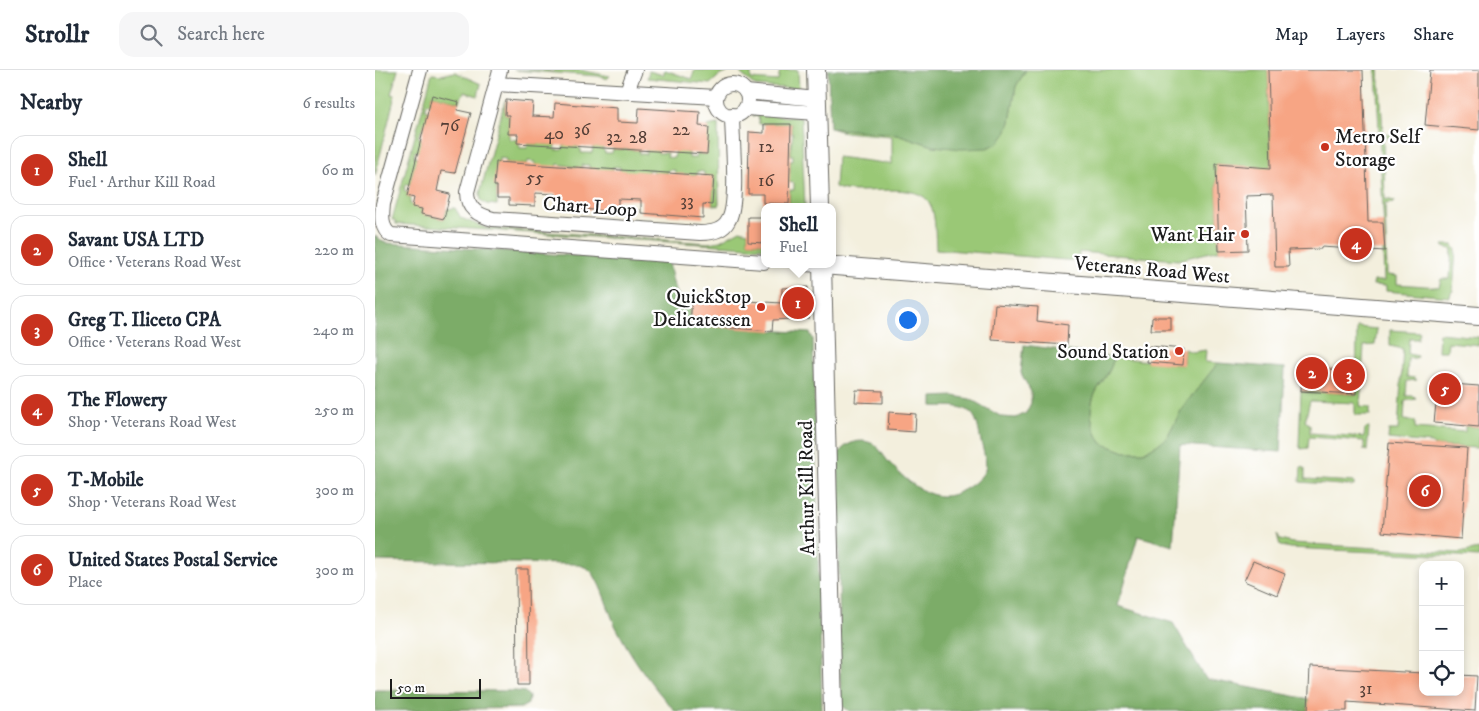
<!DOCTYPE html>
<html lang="en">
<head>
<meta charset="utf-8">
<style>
	body { margin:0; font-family:"IM FELL DW Pica",serif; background:#f6f6f7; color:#1f2937 }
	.controls { position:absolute; right:15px; bottom:15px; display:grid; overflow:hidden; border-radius:10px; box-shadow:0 2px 8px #0003 }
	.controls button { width:45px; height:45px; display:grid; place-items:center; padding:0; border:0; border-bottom:1px solid #e0e1e3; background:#fff; color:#1f2937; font:25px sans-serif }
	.scale { position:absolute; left:15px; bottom:12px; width:91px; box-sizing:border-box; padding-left:5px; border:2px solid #1c1c1c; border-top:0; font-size:14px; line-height:18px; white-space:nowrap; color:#1c1c1c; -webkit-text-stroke:4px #fff; paint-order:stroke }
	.you { position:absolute; left:532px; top:249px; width:18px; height:18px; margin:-12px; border:4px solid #fff; border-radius:50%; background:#1a73e8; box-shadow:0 0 0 8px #1a73e833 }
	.badge { display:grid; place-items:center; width:32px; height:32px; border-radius:50%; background:#c8321e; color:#fff; font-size:16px; font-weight:700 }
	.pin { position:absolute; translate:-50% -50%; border:2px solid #fff; box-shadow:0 1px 5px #0006 }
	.popup { position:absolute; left:386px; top:133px; width:75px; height:65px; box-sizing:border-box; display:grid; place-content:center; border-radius:10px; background:#fff; filter:drop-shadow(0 1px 4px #0005); font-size:16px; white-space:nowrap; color:#747a83 }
	.popup b { font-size:19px; color:#1f2937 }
	.popup::after { content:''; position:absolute; left:50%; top:100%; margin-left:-10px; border:10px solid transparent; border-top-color:#fff }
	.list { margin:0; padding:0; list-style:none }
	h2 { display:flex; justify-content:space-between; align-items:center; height:65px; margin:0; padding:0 20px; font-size:21px }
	h2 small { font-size:16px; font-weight:400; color:#747a83 }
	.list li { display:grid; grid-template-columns:32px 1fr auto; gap:15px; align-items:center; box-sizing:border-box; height:70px; margin:0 10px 10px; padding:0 10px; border:1px solid #e0e1e3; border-radius:15px }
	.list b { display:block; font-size:19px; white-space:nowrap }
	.list p { margin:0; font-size:16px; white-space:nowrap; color:#747a83 }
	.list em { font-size:16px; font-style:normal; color:#747a83 }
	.icon { flex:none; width:28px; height:28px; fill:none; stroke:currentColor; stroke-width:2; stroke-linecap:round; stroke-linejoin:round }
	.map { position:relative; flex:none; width:1104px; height:641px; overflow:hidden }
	header { display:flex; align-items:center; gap:30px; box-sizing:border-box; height:70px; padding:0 25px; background:#fff; border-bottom:1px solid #e0e1e3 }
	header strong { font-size:24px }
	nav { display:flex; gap:28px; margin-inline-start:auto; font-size:18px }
	.search { width:350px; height:45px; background:#f6f6f7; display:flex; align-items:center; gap:12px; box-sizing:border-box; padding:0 18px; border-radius:15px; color:#747a83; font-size:19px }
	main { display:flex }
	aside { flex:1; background:#fff }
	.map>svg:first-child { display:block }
	.green { fill:#9ac876; stroke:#5b7249 }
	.forest { fill:#7bac67; stroke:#4c6442 }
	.building { fill:#f7a584 }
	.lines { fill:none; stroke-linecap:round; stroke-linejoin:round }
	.minor-casing { stroke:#676660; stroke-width:16 }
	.tertiary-casing { stroke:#676660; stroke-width:20 }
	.minor { stroke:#fff; stroke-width:14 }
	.tertiary { stroke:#fff; stroke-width:18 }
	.poi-dot { fill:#c8321e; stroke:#fff; stroke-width:2 }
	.labels { text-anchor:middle; stroke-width:4.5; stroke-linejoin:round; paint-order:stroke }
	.number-label { font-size:18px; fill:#533e36 }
	.poi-label { font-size:20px; fill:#1c1c1c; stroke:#fff; text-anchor:end }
	.street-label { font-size:20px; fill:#1c1c1c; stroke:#fff }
</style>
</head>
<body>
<header>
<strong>Strollr</strong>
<div class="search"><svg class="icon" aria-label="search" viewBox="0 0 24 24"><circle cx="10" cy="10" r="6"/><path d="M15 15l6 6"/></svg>Search here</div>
<nav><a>Map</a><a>Layers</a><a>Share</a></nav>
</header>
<main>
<aside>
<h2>Nearby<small>6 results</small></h2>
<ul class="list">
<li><span class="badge">1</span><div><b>Shell</b><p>Fuel · Arthur Kill Road</p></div><em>60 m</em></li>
<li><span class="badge">2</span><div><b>Savant USA LTD</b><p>Office · Veterans Road West</p></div><em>220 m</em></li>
<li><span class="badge">3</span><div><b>Greg T. Iliceto CPA</b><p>Office · Veterans Road West</p></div><em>240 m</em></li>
<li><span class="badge">4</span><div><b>The Flowery</b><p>Shop · Veterans Road West</p></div><em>250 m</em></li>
<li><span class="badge">5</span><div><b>T-Mobile</b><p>Shop · Veterans Road West</p></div><em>300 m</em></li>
<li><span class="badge">6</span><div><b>United States Postal Service</b><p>Place</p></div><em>300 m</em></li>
</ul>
</aside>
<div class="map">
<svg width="1104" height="641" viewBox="0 0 1104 641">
	<rect width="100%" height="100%" fill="#fff"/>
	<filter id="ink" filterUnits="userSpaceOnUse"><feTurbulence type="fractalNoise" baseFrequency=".02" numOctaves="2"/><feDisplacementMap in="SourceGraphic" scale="10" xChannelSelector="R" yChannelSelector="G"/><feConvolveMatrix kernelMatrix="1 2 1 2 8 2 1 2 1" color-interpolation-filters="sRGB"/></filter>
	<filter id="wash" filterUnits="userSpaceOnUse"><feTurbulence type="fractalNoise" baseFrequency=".0096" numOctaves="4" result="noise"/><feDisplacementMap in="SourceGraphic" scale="20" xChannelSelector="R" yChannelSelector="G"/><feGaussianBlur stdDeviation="1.12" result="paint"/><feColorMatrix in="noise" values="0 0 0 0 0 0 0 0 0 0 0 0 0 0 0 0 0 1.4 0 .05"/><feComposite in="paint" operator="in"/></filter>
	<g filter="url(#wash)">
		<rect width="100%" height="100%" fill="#f3efdd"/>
		<g class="green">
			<path d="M0 0H23L16 24 20 25 0 106Z"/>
			<path d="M139 0H171L178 2 179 0H204L235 6 232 9 223 6Z"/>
			<path d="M290 0 316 9 320 0H351L352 3 345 5 335 14 272 8 274 1 288 5Z"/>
			<path d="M366 0H376V9L403 11 405 0H423L424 19 380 16 366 4Z"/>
			<path d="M651 0H893L896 98 841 94 844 180 803 190 704 182 703 191 561 179C560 166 561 148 556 136 545 107 482 129 460 117L462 87 517 94V66L468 62 455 58 522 64 558 76 635 52 641 16Z"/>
			<path d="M1001 0H1004L1008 63 1018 65 1016 67 1008 68 1010 129 1020 131 1019 133 1010 134 1012 205 1022 206V214L1064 217 1066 209H1075L1077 179 1070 178 1068 175H1078L1081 180 1078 221 1076 222 1075 227 1011 221V216L998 215 999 211H1009L1008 181 1010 180Z"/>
			<path d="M80 2 106 14 103 26 89 22 84 32 57 25 55 34 52 33 50 39 53 40 52 45 55 55 50 54 43 67 46 68 45 73 49 83 40 81 39 87 42 88 35 115 31 114 29 120 33 122 32 126 36 127 35 134 47 139 46 144 69 149 72 139 80 138 86 148 111 158 333 173 345 171 365 160 373 162V172L389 173V178L21 154 20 150H17L57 4 67 5Z"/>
			<path d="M130 30V45H134V69L143 70 145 78H152L153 74H164L165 51 169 74 180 75V80H187L190 74 199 75 206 79V83H217L218 76 227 77 230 83H237L238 79 264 80V84H271V80L283 79V83H293L292 87 299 88 301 80 314 83V88H321L322 84H332V56L343 54 344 136 335 134H337L339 107 329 106V102L322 101V105L300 104V100H293V103H279L278 100H273V103L245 101V97H238V100L214 99V95H207V98L183 94 182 97 160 95V92L153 91 152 94 131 93V89L124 88V92H121L122 135 111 134 106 130 105 123Z"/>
			<path d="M380 44 426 48 430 137H392V133L414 134 415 120H419V113L411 112V104L415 103V91H418V85H415L418 63 416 62V54H384L383 46H378Z"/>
			<path d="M982 257 1002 259 1000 275 989 276 985 336 995 337V345H980V333L935 331 930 351 935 355V363L989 367 990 359 994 357 992 381 989 380V371L934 367 933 378 926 379 924 375 926 321 981 324Z"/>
			<path d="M1015 260 1045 262 1043 269H1034L1033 284 1043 286 1042 288H1033L1032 307 1040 308 1042 310 1032 311 1031 326H1038L1041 329 1030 331 1029 350 1040 351V358L1090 362V356L1104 357 1103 378 1060 376 1056 373 1013 369 1014 360H1023L1028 279 1015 276Z"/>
			<path d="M1064 263 1104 267V275L1073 272 1072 281H1063Z"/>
			<path d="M809 279 818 282 831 280 830 292 843 293 808 337 792 367 782 375 769 382H750L726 373C715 353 711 336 725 315 732 305 736 300 739 287L808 295Z"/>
			<path d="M926 397 930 398V409L979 412V416L925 412Z"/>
			<path d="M902 465 905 470 917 473 1085 483 1104 479V487L916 478 905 476Z"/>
		</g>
		<g class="forest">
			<path d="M453 0H651L641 16 635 52 631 63 624 73 612 78 587 79 558 76 522 64 455 58Z"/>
			<path d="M0 166 11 173 294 192C297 208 299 230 317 236L316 255 435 263 438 269 447 641H300C276 615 256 587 240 555 233 539 228 520 219 505 214 497 207 496 199 494L0 491Z"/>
			<path d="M649 275 739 287C736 300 732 304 725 315 711 336 715 353 726 373L750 382H769L782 375 792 367 808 337 843 293 910 298 906 382 805 375 798 476 763 466 743 536 798 553 831 609 934 629 933 641H474L467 636 465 608 463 384C471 372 487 367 500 375 505 379 508 385 512 390 525 405 548 427 569 426 582 426 609 411 611 396 611 387 606 375 605 366 603 358 602 347 595 342 586 334 568 337 557 336V327L579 326 595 329 627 347 641 348 651 343 656 333V322L646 303Z"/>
			<path d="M0 620 141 621 150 622 154 627 153 634 146 638 0 641Z"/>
		</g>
		<g id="blocks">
			<g class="building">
				<path d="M893 0H988L993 152H1008L1010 181 946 177V179L913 180 914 197H900L898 125 871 126 873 180 844 181 841 94 896 98Z"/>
				<path d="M1055 0H1104V60L1050 55Z"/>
				<path d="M57 25 84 32 82 40 96 43 80 103 66 101 62 121 75 124 69 149 46 144 47 139 37 137 39 128 32 126Z"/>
				<path d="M131 30 158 32 157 46 179 47 180 33 242 38V52L263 53 264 38 325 42 324 56 334 57 332 84 142 73 143 64H133L134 45H130Z"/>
				<path d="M389 54H416L414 134 388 133V124H373L374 62 389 63Z"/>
				<path d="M121 92 339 106 337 135 328 134V148L266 143V130L243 129V142L181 137V124L160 123V136L134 135V128H122V116H119Z"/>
				<path d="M373 147H389V173L373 172Z"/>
				<path d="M433 217 434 248 398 250 397 261 315 255 317 228 407 233V218Z"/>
				<path d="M620 234 663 237 662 251 693 255 692 275 617 270Z"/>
				<path d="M779 247H796V260H776L777 248Z"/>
				<path d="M774 276 809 279 808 295 772 292Z"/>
				<path d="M927 297 982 301 981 324 926 321Z"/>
				<path d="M1063 313 1104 316V357L1059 353Z"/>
				<path d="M481 320 508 321V333L480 332Z"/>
				<path d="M514 342 541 344 540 362 513 360Z"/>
				<path d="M1014 373 1092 378 1086 469 1007 462Z"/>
				<path d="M878 491 910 504 902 525 869 511Z"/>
				<path d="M141 499H153L154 615H142Z"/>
				<path d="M935 597 1048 603V622H1085V605L1102 606 1100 641 972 632V641H933Z"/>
			</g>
		</g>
	</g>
	<g filter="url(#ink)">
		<use href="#blocks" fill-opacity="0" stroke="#676660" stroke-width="1"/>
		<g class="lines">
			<defs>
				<g id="minor">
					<path d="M45 0 8 134C7 145 5 158 16 165L389 192"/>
					<path d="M125 0 92 122C92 139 103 145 118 149L325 163C335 163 348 161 353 151 364 135 357 68 357 45"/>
					<path d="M121 14 341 27"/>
					<circle cx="357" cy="30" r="16"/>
					<path d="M252 21 260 0"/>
					<path d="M371 22 442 29"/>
					<path d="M371 38 442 43"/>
					<path d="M428 194 447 195"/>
				</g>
				<g id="tertiary">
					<path d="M441 0 445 137"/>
					<path d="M447 194 458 641"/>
					<path d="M447 195 1104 246"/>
				</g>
			</defs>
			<use href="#minor" class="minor-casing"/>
			<use href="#tertiary" class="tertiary-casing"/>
			<use href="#minor" class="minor"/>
			<use href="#tertiary" class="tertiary"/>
		</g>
	</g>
	<g class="poi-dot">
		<circle cx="950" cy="77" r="5"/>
		<circle cx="870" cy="164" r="5"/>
		<circle cx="386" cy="237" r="5"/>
		<circle cx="804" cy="281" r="5"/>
	</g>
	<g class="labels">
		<g class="number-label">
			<text x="75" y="61">76</text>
			<text x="207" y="65">36</text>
			<text x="306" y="65">22</text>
			<text x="179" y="69">40</text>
			<text x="239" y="72">32</text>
			<text x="263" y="73">28</text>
			<text x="391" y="82">12</text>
			<text x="160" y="113">55</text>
			<text x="391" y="116">16</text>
			<text x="312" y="136">33</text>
			<text x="991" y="624">31</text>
		</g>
		<g class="poi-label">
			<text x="960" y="73" text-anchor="start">Metro Self<tspan x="960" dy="23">Storage</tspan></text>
			<text x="860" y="171">Want Hair</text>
			<text x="376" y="233">QuickStop<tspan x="376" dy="23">Delicatessen</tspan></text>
			<text x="794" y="288">Sound Station</text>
		</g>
		<g class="street-label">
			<text transform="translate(215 136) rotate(4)" y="7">Chart Loop</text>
			<text transform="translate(777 199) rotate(5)" y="7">Veterans Road West</text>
			<text transform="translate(431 418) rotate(-91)" y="7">Arthur Kill Road</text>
		</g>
	</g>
</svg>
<div class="controls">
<button>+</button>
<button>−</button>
<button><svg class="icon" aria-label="locate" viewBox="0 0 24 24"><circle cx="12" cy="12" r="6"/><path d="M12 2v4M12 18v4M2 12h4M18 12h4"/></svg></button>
</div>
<div class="scale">50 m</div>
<div class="you"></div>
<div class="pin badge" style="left:423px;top:233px">1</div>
<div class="popup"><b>Shell</b>Fuel</div>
<div class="pin badge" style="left:937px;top:303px">2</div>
<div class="pin badge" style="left:974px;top:305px">3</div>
<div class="pin badge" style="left:981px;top:174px">4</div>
<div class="pin badge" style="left:1070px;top:319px">5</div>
<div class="pin badge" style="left:1050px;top:421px">6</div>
</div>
</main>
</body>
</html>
